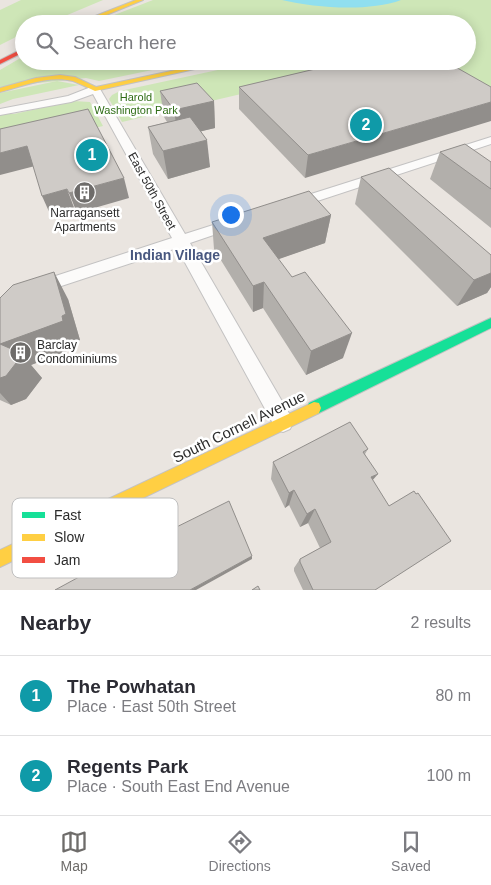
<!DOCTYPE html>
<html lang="en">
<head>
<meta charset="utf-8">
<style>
	body { margin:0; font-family:Arial,sans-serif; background:#f7f7f7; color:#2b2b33 }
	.you { position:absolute; left:230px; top:214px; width:18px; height:18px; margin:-12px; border:4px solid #fff; border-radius:50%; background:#1a73e8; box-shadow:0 0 0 8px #1a73e833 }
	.badge { display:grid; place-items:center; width:32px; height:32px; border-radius:50%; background:#6e6c6a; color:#fff; font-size:16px; font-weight:700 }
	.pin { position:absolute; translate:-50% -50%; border:2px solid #fff; box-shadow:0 1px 5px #0006 }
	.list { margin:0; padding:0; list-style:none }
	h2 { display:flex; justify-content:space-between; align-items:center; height:65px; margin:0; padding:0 20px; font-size:21px }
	h2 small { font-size:16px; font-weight:400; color:#7c7c81 }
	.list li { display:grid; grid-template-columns:32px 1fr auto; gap:15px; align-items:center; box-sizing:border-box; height:80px; padding:0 20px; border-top:1px solid #e1e1e2 }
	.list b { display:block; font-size:19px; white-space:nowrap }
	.list p { margin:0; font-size:16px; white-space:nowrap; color:#7c7c81 }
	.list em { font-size:16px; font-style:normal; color:#7c7c81 }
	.icon { flex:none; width:28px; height:28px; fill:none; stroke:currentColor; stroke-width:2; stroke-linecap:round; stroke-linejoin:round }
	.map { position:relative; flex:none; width:491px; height:590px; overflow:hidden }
	.search { position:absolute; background:#fff; box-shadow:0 2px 12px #0003; left:15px; right:15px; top:15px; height:55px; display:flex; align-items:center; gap:12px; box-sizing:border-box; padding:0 18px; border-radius:28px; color:#7c7c81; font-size:19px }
	.sheet { height:225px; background:#fff }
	nav { display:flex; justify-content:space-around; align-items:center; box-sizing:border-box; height:70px; border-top:1px solid #e1e1e2; background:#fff; font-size:14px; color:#7c7c81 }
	nav a { display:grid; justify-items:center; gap:2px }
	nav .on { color:#6e6c6a }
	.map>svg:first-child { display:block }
	.green { fill:#cee6b7 }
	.water { fill:#90dfef }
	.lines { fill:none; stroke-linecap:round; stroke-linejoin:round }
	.street-casing { stroke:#c3c2c2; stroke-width:2 }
	.fast-casing { stroke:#c3c2c2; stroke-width:2 }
	.slow-casing { stroke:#c3c2c2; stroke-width:2 }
	.jam-casing { stroke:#c3c2c2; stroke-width:2 }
	.street { fill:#fcfbfa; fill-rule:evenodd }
	.fast { fill:#16e098; fill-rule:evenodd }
	.slow { fill:#ffcf43; fill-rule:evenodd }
	.jam { fill:#f24e42; fill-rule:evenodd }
	.wall { fill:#b2afab }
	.shaded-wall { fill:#918e8b }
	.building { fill:#cfcbc7; stroke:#918e8b }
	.labels { text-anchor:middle; stroke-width:5; stroke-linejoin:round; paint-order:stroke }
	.far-park-label { font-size:11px; fill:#2f6d16; stroke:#fff }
	.street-label { font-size:12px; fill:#2b2b2b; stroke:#fff }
	.poi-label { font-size:12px; fill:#2b2b2b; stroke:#fff }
	.neighbourhood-label { font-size:14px; font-weight:bold; fill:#48577f; stroke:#fff }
	.near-street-label { font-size:15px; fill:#2b2b2b; stroke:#fff }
	.key { fill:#fff; stroke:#bfbfbf; stroke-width:1 }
	.key-label { font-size:14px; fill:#2b2b2b }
</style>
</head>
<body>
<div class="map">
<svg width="491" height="590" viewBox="0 0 491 590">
	<rect width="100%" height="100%" fill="#eae5e0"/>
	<g class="green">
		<path d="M21 0H103L46 24H24V33L0 45V10Z"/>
		<path d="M153 0H491V87L441 61H467V24H91Z"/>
		<path d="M24 56V61H196L99 81 86 78 0 87V70Z"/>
		<path d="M260 61H382L122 122 109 99 112 95 120 91Z"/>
		<path d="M57 81 79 85 13 99 0 104V93Z"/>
		<path d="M73 101 90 102 103 126 0 151V113L14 114Z"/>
	</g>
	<path class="water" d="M282 0H401C369 12 315 8 282 0Z"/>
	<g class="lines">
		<defs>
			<g id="street">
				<path d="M91 87 100 89 185 234 232 219 239 224 237 227 190 243 290 415 293 422 290 429 283 432 276 429 177 248 37 294 31 292 29 288 31 284 172 238 93 94 71 102 0 115V109L68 96Z"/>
				<path d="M491 137V144L299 207H289L287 204 289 201Z"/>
			</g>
			<path id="fast" d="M491 318V328L319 413 314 414 309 413 307 408 309 403Z"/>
			<g id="slow">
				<path d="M136 0H143L84 24H75Z"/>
				<path d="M218 61H231L95 91C88 88 81 84 73 81 49 75 24 86 0 92V88L36 78 60 75 75 77 96 87Z"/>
				<path d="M314 402 319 403 321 408 319 413 0 567V550Z"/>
			</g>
			<path id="jam" d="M24 48V52L0 64V60Z"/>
		</defs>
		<use href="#street" class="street-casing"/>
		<use href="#fast" class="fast-casing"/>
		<use href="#slow" class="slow-casing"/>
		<use href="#jam" class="jam-casing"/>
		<use href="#street" class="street"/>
		<use href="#fast" class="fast"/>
		<use href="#slow" class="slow"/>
		<use href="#jam" class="jam"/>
	</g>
	<g class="wall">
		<path d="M349 61 305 178 239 109V87Z"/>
		<path d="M160 91 214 101 215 128 201 131 210 167 168 179 153 154 148 127 167 122 164 117Z"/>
		<path d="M440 152 491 162V228L430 179Z"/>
		<path d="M361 177 491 255V287L487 293 457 306 355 204Z"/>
		<path d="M331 215 325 243 278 259 343 358 306 375 263 308 253 312 214 249 212 222Z"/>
		<path d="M0 298 68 299 80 340 76 341 77 347 31 365 42 378 26 399 11 405 0 400Z"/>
		<path d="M368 449 365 454 373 480 375 590H303L294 571V568L300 559 320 548 308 523 300 527 289 505 285 508 271 479 273 462Z"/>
	</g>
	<g class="shaded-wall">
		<path d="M214 101 215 128 178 137 174 110Z"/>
		<path d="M491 102V121L305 178 308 155Z"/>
		<path d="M207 140 210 167 168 179 163 151Z"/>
		<path d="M27 146 35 166 0 175V153Z"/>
		<path d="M124 178 129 198 77 213 69 193Z"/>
		<path d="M67 189 75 210 51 216 42 196Z"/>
		<path d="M331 215 325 243 262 265 263 238Z"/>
		<path d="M54 272 68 299 80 340 76 341 77 347 31 365 42 378 26 399 11 405 0 393V344Z"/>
		<path d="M491 273V287L487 293 457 306 474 280Z"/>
		<path d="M264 282 263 308 253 312V286Z"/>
		<path d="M352 333 343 358 306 375 311 351Z"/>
		<path d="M378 474 364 490 371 477Z"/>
		<path d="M294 490 289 505 285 508 289 493Z"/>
		<path d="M315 509 308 523 300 527 307 514Z"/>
		<path d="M252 556V559L196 590H190Z"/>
	</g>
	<g class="building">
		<path d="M349 61H445L491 87V102L308 155 239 87Z"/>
		<path d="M197 83 214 101 174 110 160 91Z"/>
		<path d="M88 109 124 178 69 193 67 189 42 196 27 146 0 153V129Z"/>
		<path d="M190 117 207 140 163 151 148 127Z"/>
		<path d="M465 144 491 162V189L440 152Z"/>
		<path d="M389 168 491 255V273L474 280 361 177Z"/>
		<path d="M309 191 331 215 263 238 292 277 305 272 352 333 311 351 264 282 253 286 212 222Z"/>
		<path d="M54 272 66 314 62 316 63 321 0 344 23 354 6 376 0 378V298L13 285Z"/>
		<path d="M350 422 368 449 363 452 378 474 371 477 389 506 414 491 416 494 418 493 451 541 375 590H313L300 562V559L331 542 315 509 307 514 294 490 289 493 273 462Z"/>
		<path d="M229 501 252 556 190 590H55L114 558Z"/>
		<path d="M258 586 260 590H252Z"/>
	</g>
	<defs>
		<symbol id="building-disc" viewBox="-11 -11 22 22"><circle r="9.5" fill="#6e6c6a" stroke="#fff"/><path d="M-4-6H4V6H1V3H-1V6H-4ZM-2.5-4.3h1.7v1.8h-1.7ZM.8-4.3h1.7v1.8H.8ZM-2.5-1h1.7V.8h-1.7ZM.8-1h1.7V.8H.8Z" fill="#fff"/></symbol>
	</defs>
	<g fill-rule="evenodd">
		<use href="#building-disc" x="72" y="180" width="25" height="25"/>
		<use href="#building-disc" x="8" y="340" width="25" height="25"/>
	</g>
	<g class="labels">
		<g class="far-park-label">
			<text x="136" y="101">Harold<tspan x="136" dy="13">Washington Park</tspan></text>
		</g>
		<g class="street-label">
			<text transform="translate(152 191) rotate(61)" y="4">East 50th Street</text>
		</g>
		<g class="poi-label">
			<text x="85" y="217">Narragansett<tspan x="85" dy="14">Apartments</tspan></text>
			<text x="37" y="349" text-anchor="start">Barclay<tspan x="37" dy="14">Condominiums</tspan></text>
		</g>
		<g class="neighbourhood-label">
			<text x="175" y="260">Indian Village</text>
		</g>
		<g class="near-street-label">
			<text transform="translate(239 427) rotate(-26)" y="5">South Cornell Avenue</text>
		</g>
	</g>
	<rect x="12" y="498" width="166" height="80" rx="8" class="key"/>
	<rect x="22" y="512" width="23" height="6" fill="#16e098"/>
	<rect x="22" y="534" width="23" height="7" fill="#ffcf43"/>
	<rect x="22" y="557" width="23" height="6" fill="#f24e42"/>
	<g class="key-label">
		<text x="54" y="520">Fast</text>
		<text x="54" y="542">Slow</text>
		<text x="54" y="565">Jam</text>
	</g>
</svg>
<div class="you"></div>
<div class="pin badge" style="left:92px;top:155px;background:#0f9aa8">1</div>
<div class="pin badge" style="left:366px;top:125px;background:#0f9aa8">2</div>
<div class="search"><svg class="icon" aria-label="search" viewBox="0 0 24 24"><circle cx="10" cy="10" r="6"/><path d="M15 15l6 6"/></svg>Search here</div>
</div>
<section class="sheet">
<h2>Nearby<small>2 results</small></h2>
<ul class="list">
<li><span class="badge" style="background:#0f9aa8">1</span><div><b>The Powhatan</b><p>Place · East 50th Street</p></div><em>80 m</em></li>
<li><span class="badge" style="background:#0f9aa8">2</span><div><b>Regents Park</b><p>Place · South East End Avenue</p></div><em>100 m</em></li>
</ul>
</section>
<nav>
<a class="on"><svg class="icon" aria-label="map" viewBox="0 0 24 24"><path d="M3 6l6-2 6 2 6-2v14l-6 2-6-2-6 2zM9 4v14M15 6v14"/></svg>Map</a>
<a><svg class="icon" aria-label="directions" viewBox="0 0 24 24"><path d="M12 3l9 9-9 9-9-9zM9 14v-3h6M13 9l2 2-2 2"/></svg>Directions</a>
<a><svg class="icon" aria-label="saved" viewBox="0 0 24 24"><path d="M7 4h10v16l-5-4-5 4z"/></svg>Saved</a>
</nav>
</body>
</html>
